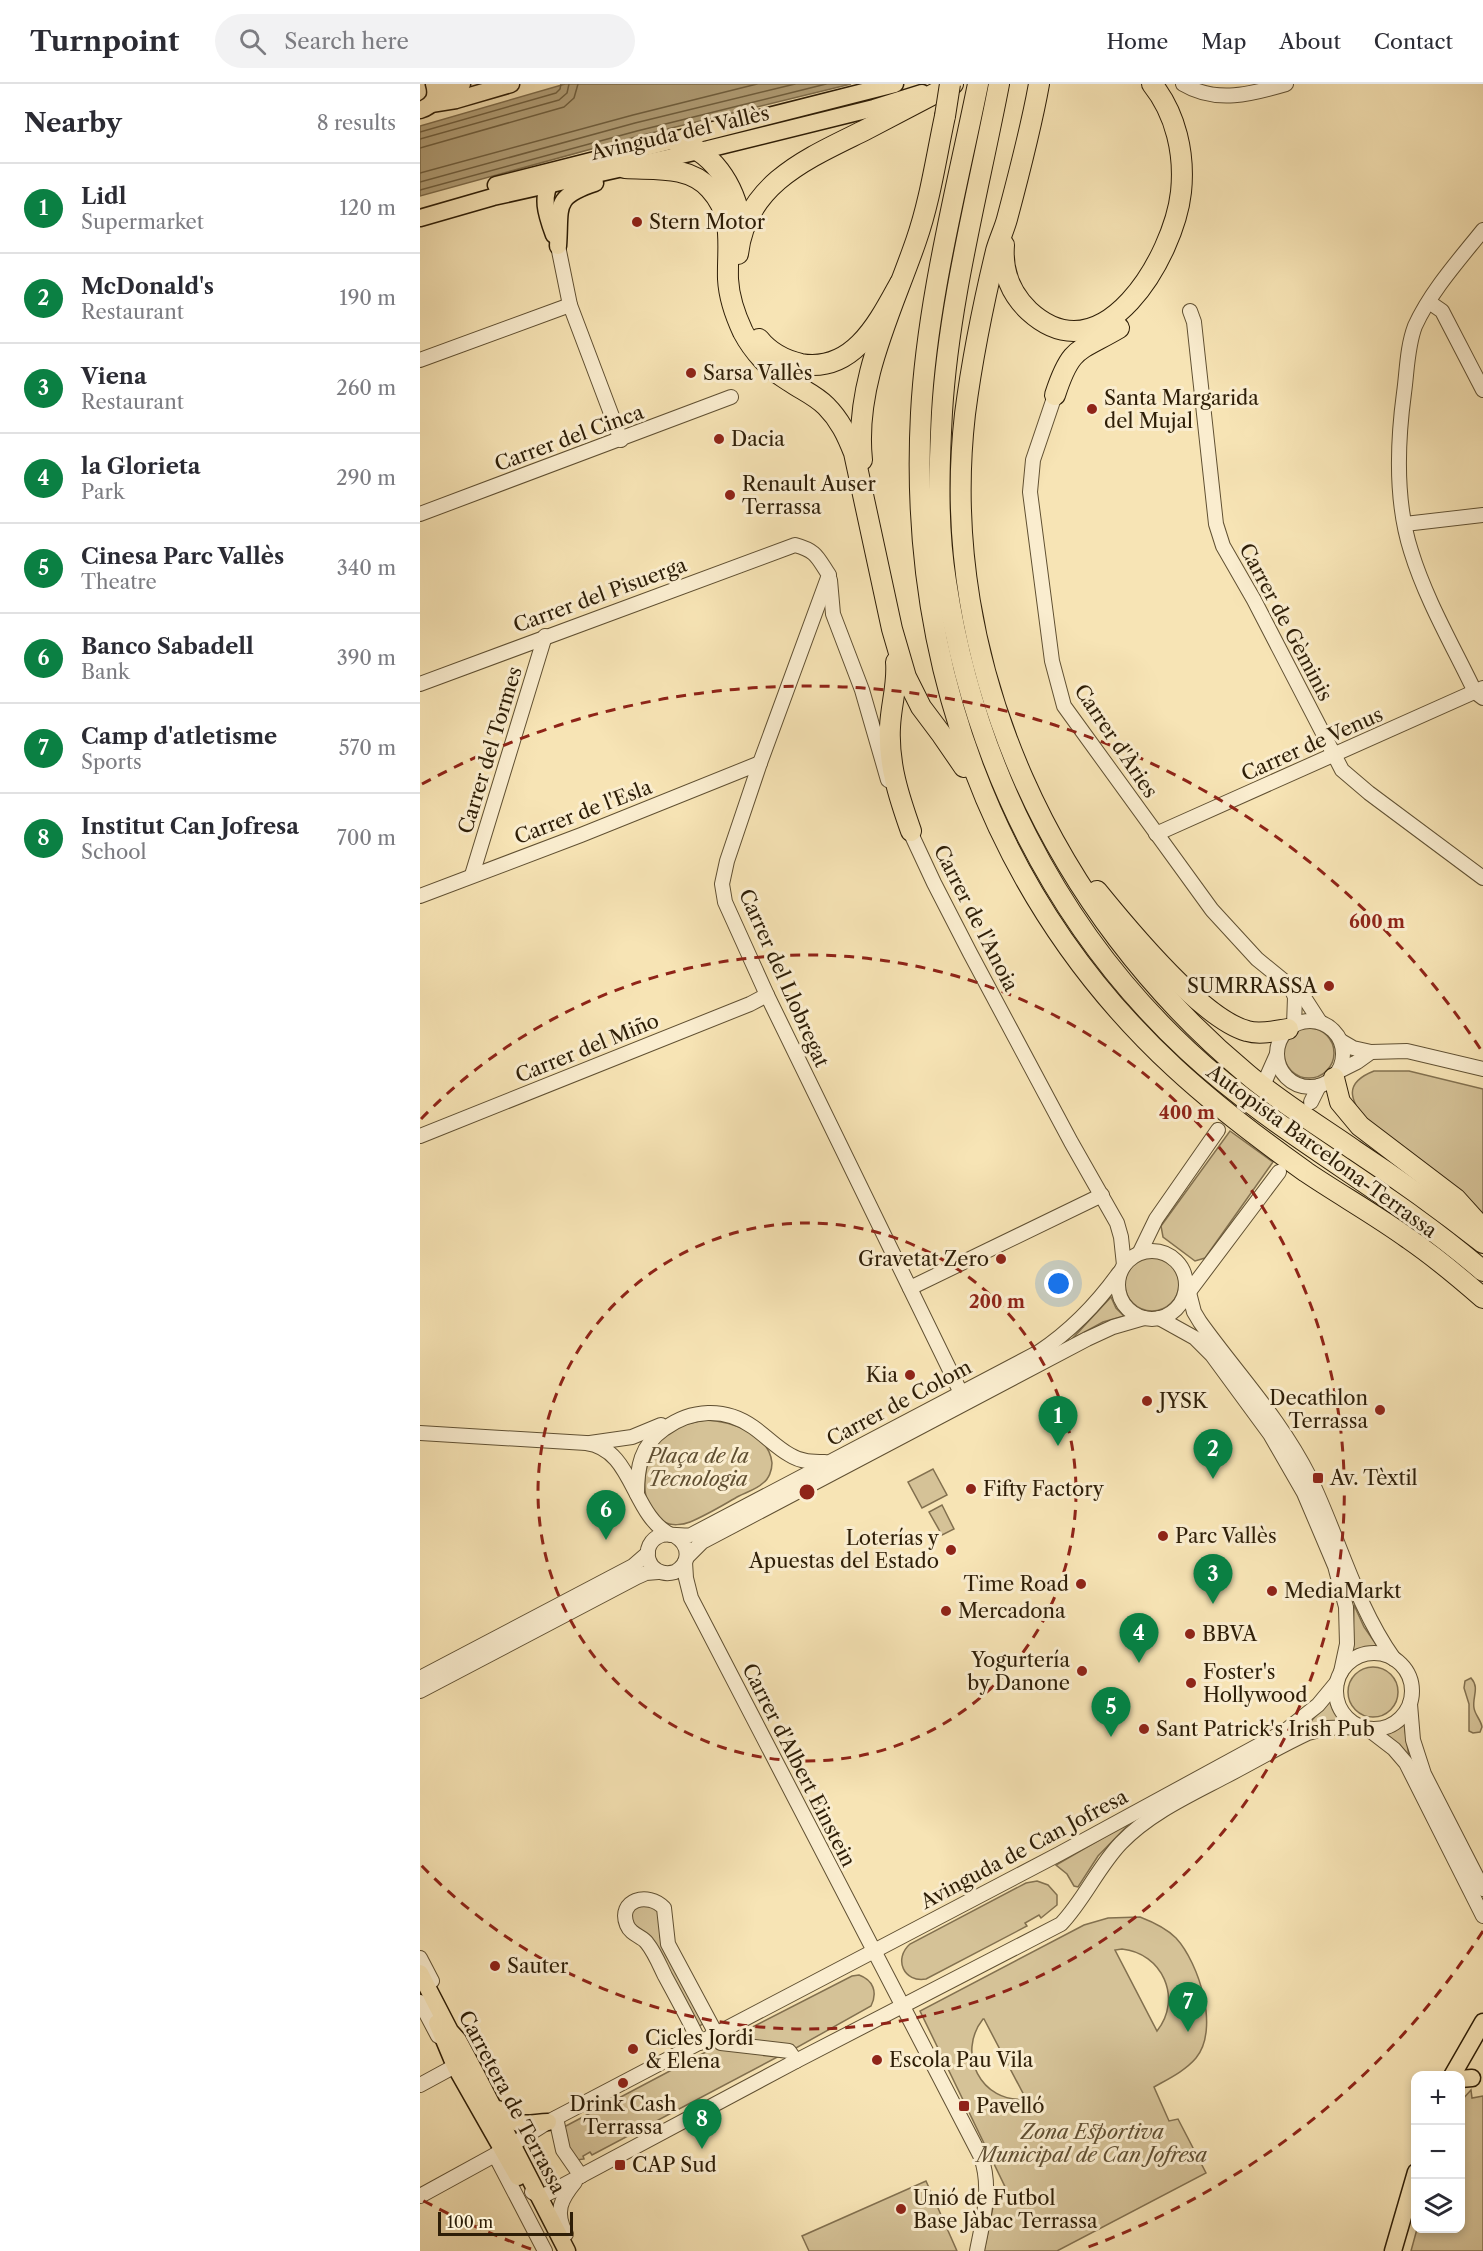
<!DOCTYPE html>
<html lang="en">
<head>
<meta charset="utf-8">
<style>
	body { margin:0; font-family:"Libre Caslon Text",serif; background:#f2f2f3; color:#2b2b33 }
	.controls { position:absolute; right:18px; bottom:18px; display:grid; overflow:hidden; border-radius:12px; box-shadow:0 3px 9px #0003 }
	.controls button { width:54px; height:54px; display:grid; place-items:center; padding:0; border:0; border-bottom:2px solid #e1e1e2; background:#fff; color:#2b2b33; font:30px sans-serif }
	.scale { position:absolute; left:18px; bottom:15px; width:135px; box-sizing:border-box; padding-left:6px; border:3px solid #2e1e07; border-top:0; font-size:16px; line-height:21px; white-space:nowrap; color:#2e1e07; -webkit-text-stroke:4px #faedcf; paint-order:stroke }
	.you { position:absolute; left:639px; top:1200px; width:21px; height:21px; margin:-15px; border:4px solid #fff; border-radius:50%; background:#1a73e8; box-shadow:0 0 0 9px #1a73e833 }
	.badge { display:grid; place-items:center; width:39px; height:39px; border-radius:50%; background:#0b8043; color:#fff; font-size:20px; font-weight:700 }
	.pin { position:absolute; translate:-50% -50px; filter:drop-shadow(0 2px 3px #0008) }
	.pin::after { content:''; position:absolute; top:32px; width:21px; height:18px; background:inherit; clip-path:polygon(0 0,100% 0,50% 100%) }
	.list { margin:0; padding:0; list-style:none }
	h2 { display:flex; justify-content:space-between; align-items:center; height:78px; margin:0; padding:0 24px; font-size:26px }
	h2 small { font-size:20px; font-weight:400; color:#7c7c81 }
	.list li { display:grid; grid-template-columns:39px 1fr auto; gap:18px; align-items:center; box-sizing:border-box; height:90px; padding:0 24px; border-top:2px solid #e1e1e2 }
	.list b { display:block; font-size:22px; white-space:nowrap }
	.list p { margin:0; font-size:20px; white-space:nowrap; color:#7c7c81 }
	.list em { font-size:20px; font-style:normal; color:#7c7c81 }
	.icon { flex:none; width:33px; height:33px; fill:none; stroke:currentColor; stroke-width:2; stroke-linecap:round; stroke-linejoin:round }
	.map { position:relative; flex:none; width:1063px; height:2167px; overflow:hidden }
	header { display:flex; align-items:center; gap:36px; box-sizing:border-box; height:84px; padding:0 30px; background:#fff; border-bottom:2px solid #e1e1e2 }
	header strong { font-size:28px }
	nav { display:flex; gap:33px; margin-inline-start:auto; font-size:21px }
	.search { width:420px; height:54px; background:#f2f2f3; display:flex; align-items:center; gap:15px; box-sizing:border-box; padding:0 21px; border-radius:33px; color:#7c7c81; font-size:22px }
	main { display:flex }
	aside { flex:1; background:#fff }
	.map>svg:first-child { display:block }
	.green { fill:#d5c297; stroke:#82704f; stroke-width:1.5; fill-rule:evenodd }
	.water { fill:#b3a17a; stroke:#7e6d4c; stroke-width:1.5 }
	.lines { fill:none; stroke-linecap:round; stroke-linejoin:round }
	.shore { stroke:#706040; stroke-width:1.5 }
	.minor-casing { stroke:#605032; stroke-width:16 }
	.major-casing { stroke:#2e1e07; stroke-width:19 }
	.highway-casing { stroke:#2e1e07; stroke-width:22 }
	.minor { stroke:#faedcf; stroke-width:14 }
	.major { stroke:#f7e4b5; stroke-width:16 }
	.highway { stroke:#f7e4b5; stroke-width:20 }
	.highway-bridge-casing { stroke:#2e1e07; stroke-width:22; stroke-linecap:butt }
	.highway-bridge { stroke:#f7e4b5; stroke-width:20 }
	.ring { fill:none; stroke:#8f2418; stroke-width:3; stroke-dasharray:10 8 }
	.poi-dot { fill:#8f2418; stroke:#faedcf; stroke-width:2 }
	.labels { text-anchor:middle; stroke-width:6; stroke-linejoin:round; paint-order:stroke }
	.street-label { font-size:20px; fill:#2e1e07; stroke:#faedcf }
	.poi-label { font-size:20px; fill:#2e1e07; stroke:#faedcf; text-anchor:start }
	.park-label { font-size:20px; font-style:italic; fill:#604f32; stroke:#faedcf }
	.centre { fill:#8f2418; stroke:#faedcf; stroke-width:3 }
	.ring-label { font-size:18px; text-anchor:middle; font-weight:bold; fill:#8f2418; stroke:#faedcf; stroke-width:6; stroke-linejoin:round; paint-order:stroke }
</style>
</head>
<body>
<header>
<strong>Turnpoint</strong>
<div class="search"><svg class="icon" aria-label="search" viewBox="0 0 24 24"><circle cx="10" cy="10" r="6"/><path d="M15 15l6 6"/></svg>Search here</div>
<nav><a>Home</a><a>Map</a><a>About</a><a>Contact</a></nav>
</header>
<main>
<aside>
<h2>Nearby<small>8 results</small></h2>
<ul class="list">
<li><span class="badge">1</span><div><b>Lidl</b><p>Supermarket</p></div><em>120 m</em></li>
<li><span class="badge">2</span><div><b>McDonald's</b><p>Restaurant</p></div><em>190 m</em></li>
<li><span class="badge">3</span><div><b>Viena</b><p>Restaurant</p></div><em>260 m</em></li>
<li><span class="badge">4</span><div><b>la Glorieta</b><p>Park</p></div><em>290 m</em></li>
<li><span class="badge">5</span><div><b>Cinesa Parc Vallès</b><p>Theatre</p></div><em>340 m</em></li>
<li><span class="badge">6</span><div><b>Banco Sabadell</b><p>Bank</p></div><em>390 m</em></li>
<li><span class="badge">7</span><div><b>Camp d'atletisme</b><p>Sports</p></div><em>570 m</em></li>
<li><span class="badge">8</span><div><b>Institut Can Jofresa</b><p>School</p></div><em>700 m</em></li>
</ul>
</aside>
<div class="map">
<svg width="1063" height="2167" viewBox="0 0 1063 2167">
	<rect width="100%" height="100%" fill="#f7e4b5"/>
	<filter id="stains"><feTurbulence type="fractalNoise" baseFrequency=".00333" numOctaves="4"/><feColorMatrix values="0 0 0 0 .2 0 0 0 0 .09 0 0 0 0 .02 0 0 0 .5 -.17"/></filter>
	<radialGradient id="worn" r=".72"><stop offset=".6" stop-color="#630" stop-opacity="0"/><stop offset="1" stop-color="#630" stop-opacity=".3"/></radialGradient>
	<g class="green">
		<circle cx="889" cy="969" r="25"/>
		<path d="M954 987H989L1063 1005V1133L946 1037C930 1016 923 999 954 987Z"/>
		<path d="M810 1047 853 1078 785 1174 775 1177 743 1153 741 1142Z"/>
		<circle cx="732" cy="1200" r="27"/>
		<path d="M691 1213 696 1224 704 1232 683 1238 652 1255Z"/>
		<path d="M285 1336C310 1337 349 1349 352 1379 352 1386 349 1395 343 1399 337 1405 327 1408 319 1412 303 1421 287 1431 270 1438 263 1441 251 1442 244 1438 216 1422 222 1377 240 1356 251 1343 268 1339 285 1336Z"/>
		<path d="M513 1385 527 1411 502 1424 488 1398Z"/>
		<path d="M522 1421 534 1445 522 1451 509 1428Z"/>
		<path d="M934 1521 944 1543 960 1566 946 1565 929 1572 933 1548Z"/>
		<circle cx="953" cy="1608" r="25"/>
		<path d="M1051 1594C1060 1604 1052 1613 1054 1624 1055 1631 1061 1636 1062 1643L1060 1648 1053 1649 1049 1647V1620L1044 1604 1045 1597Z"/>
		<path d="M911 1614 921 1637 899 1638 887 1642Z"/>
		<path d="M982 1639H984L989 1673 963 1649 975 1645Z"/>
		<path d="M712 1737 678 1772 658 1803 654 1802 647 1790 636 1781Z"/>
		<path d="M617 1797 628 1801 637 1811V1821L621 1834 619 1831 605 1839 607 1842 506 1895C484 1899 473 1875 490 1860L606 1799Z"/>
		<path d="M221 1819 238 1825 241 1836 240 1853 284 1939 278 1943 210 1837 212 1826Z"/>
		<path d="M720 1833C733 1838 746 1844 756 1854 779 1879 800 1945 776 1974 765 1987 748 1995 734 2003L749 2037 758 2035 786 2089 637 2167H564L574 2118 589 2111 500 1927 664 1841 688 1834ZM702 1865C742 1869 763 1914 737 1947L695 1866ZM563 1935H564L606 2015C561 2020 536 1969 563 1935Z"/>
		<path d="M439 1891C453 1896 458 1908 451 1922L376 1964 309 1955 432 1892Z"/>
		<path d="M297 1962 365 1969 172 2071 170 2068 163 2072 164 2075 157 2076 150 2070 144 2043Z"/>
		<path d="M1051 2006 1052 2014 1063 2012V2167H991L997 2145 1040 2144 1041 2017Z"/>
		<path d="M506 2097 537 2167H389L382 2152Z"/>
	</g>
	<path class="water" d="M145 0H431L219 52 0 112V42Z"/>
	<g class="lines">
		<g class="shore">
			<path d="M0 48 136 9 140 5 141 0"/>
			<path d="M0 55 139 16 147 9 149 0"/>
			<path d="M0 64 144 23 154 14 158 0"/>
			<path d="M0 89 213 31 337 0"/>
			<path d="M0 98 215 39 375 0"/>
			<path d="M0 106 217 47 406 0"/>
		</g>
		<defs>
			<g id="minor">
				<path d="M763 0C796 20 832 10 866 0"/>
				<path d="M1063 146C1039 176 1011 207 995 242 987 263 987 288 984 309 977 361 975 417 991 467 1006 516 1033 562 1055 608L1063 614"/>
				<path d="M138 162 150 221 201 356"/>
				<path d="M1009 218 1022 227 1063 306"/>
				<path d="M770 227 774 238 796 440 803 462 834 516 922 686 949 709 1063 794"/>
				<path d="M0 276 150 221"/>
				<path d="M635 311 613 376 610 408 632 577 644 622 792 826 837 875 870 902 880 907 900 938"/>
				<path d="M0 430 311 313"/>
				<path d="M985 440 1063 431"/>
				<path d="M410 496 413 530 442 606 468 696"/>
				<path d="M0 600 375 461C397 467 397 473 409 491L340 679 307 777 302 800 305 818 347 911 541 1309"/>
				<path d="M487 741 514 799 550 869 651 1058 697 1139 701 1153 704 1181"/>
				<path d="M736 750 1063 604"/>
				<path d="M52 791 125 552"/>
				<path d="M0 812 161 751 340 679"/>
				<path d="M870 902 875 913 874 941"/>
				<circle cx="890" cy="970" r="33"/>
				<path d="M921 957 933 964 951 968 987 967 1063 985"/>
				<path d="M919 987 937 978 951 968"/>
				<path d="M845 997 857 970"/>
				<path d="M891 1018 899 1002"/>
				<path d="M0 1052 330 920 347 911"/>
				<circle cx="732" cy="1201" r="34"/>
				<path d="M720 1168 736 1135 798 1046"/>
				<path d="M766 1197 774 1228 780 1238C818 1291 860 1334 890 1394 919 1454 935 1520 974 1575"/>
				<path d="M490 1204 682 1111"/>
				<path d="M765 1213 859 1088"/>
				<path d="M739 1234 775 1254 792 1271 850 1350 884 1409 915 1482 926 1523 927 1560 921 1588"/>
				<path d="M0 1349 166 1359C214 1365 211 1431 251 1451"/>
				<path d="M170 1359 212 1353 241 1341"/>
				<path d="M217 1410C217 1383 221 1361 244 1345 271 1325 305 1323 333 1343 346 1352 357 1364 370 1371 381 1378 393 1378 405 1378"/>
				<path d="M255 1452C270 1461 271 1479 255 1488 227 1496 217 1459 242 1451 251 1449 261 1453 271 1451L619 1268C652 1246 676 1221 699 1189"/>
				<path d="M267 1473 282 1458 667 1255 693 1243 724 1234"/>
				<path d="M265 1478 266 1494 271 1514 561 2073C572 2104 563 2136 557 2167"/>
				<circle cx="954" cy="1607" r="38"/>
				<path d="M0 1594 213 1482 228 1469"/>
				<path d="M0 1607 217 1493 226 1489 238 1488"/>
				<path d="M990 1620 993 1656 1004 1690 1063 1805"/>
				<path d="M948 1645 974 1665 986 1679 1063 1832"/>
				<path d="M0 1874 12 1897"/>
				<path d="M0 1918 18 1952"/>
				<path d="M280 1959C269 1936 257 1914 245 1892 240 1882 235 1869 227 1859 222 1852 211 1851 207 1841 197 1816 228 1807 244 1824L248 1860 301 1959 369 1967 376 1977"/>
				<path d="M0 2001 35 1982 31 1974"/>
				<path d="M136 2034 143 2066 161 2092"/>
				<path d="M75 2071 125 2167"/>
				<path d="M112 2108 119 2112 125 2111 376 1977 641 1840C664 1816 678 1783 701 1759 730 1729 770 1711 806 1692 833 1678 860 1662 888 1649L907 1644 941 1643"/>
				<path d="M0 2112 82 2067 128 2038 639 1770 865 1647 898 1621 917 1598"/>
				<path d="M146 2150C134 2128 141 2115 155 2098"/>
			</g>
			<g id="major">
				<path d="M15 1 26 3 42 0"/>
				<path d="M11 20 36 16 91 0"/>
				<path d="M0 26C13 22 18 13 14 0"/>
				<path d="M134 94C119 111 127 132 134 151"/>
				<path d="M76 101 475 0"/>
				<path d="M0 134 73 113 288 65 454 24 502 9"/>
				<path d="M138 162C141 123 132 113 175 99"/>
				<path d="M0 1889 30 1947 38 1956 54 1986 147 2167"/>
				<path d="M17 1939 35 1982 98 2093"/>
				<path d="M1032 1992 1063 1938"/>
				<path d="M1040 1995 1052 1994"/>
				<path d="M78 2025C96 2045 105 2039 128 2038"/>
				<path d="M973 2167 996 2088"/>
			</g>
			<g id="highway">
				<path d="M558 0C536 108 507 218 501 329 488 576 571 814 755 984 795 1021 841 1056 886 1088 920 1111 956 1131 989 1155 1015 1173 1039 1193 1063 1214"/>
				<path d="M579 0C558 109 529 217 522 328 519 384 517 442 526 497 553 676 635 843 768 967 858 1051 970 1106 1063 1187"/>
				<path d="M619 0C611 45 599 90 587 135 584 146 579 156 576 167 563 221 552 276 545 330 516 582 635 830 827 990 860 1018 898 1041 934 1066 978 1095 1021 1126 1063 1159"/>
				<path d="M253 56C292 65 315 101 321 140"/>
				<path d="M205 84C234 86 269 81 290 105 315 132 307 162 308 195 309 214 315 231 323 248 333 267 350 286 369 297 382 306 395 311 406 322 420 336 427 351 434 369L472 545 486 593 501 623 522 651 544 683"/>
				<path d="M584 161C582 186 590 209 609 227 683 295 754 172 761 108 765 70 756 30 732 0"/>
				<path d="M318 170C326 98 391 73 447 45 476 30 504 15 533 0"/>
				<path d="M339 255C350 269 364 276 381 280 434 289 459 237 480 199"/>
				<path d="M635 311C651 262 658 268 699 244"/>
				<path d="M442 376C434 299 472 227 496 157 510 117 516 74 525 32"/>
				<path d="M476 578C478 600 471 620 470 643 468 680 479 713 491 747"/>
				<path d="M677 807C707 844 782 935 827 947 840 951 855 947 868 945"/>
				<path d="M914 994 920 1018 940 1042 1036 1115 1063 1145"/>
			</g>
		</defs>
		<use href="#minor" class="minor-casing"/>
		<use href="#major" class="major-casing"/>
		<use href="#highway" class="highway-casing"/>
		<use href="#minor" class="minor"/>
		<use href="#major" class="major"/>
		<use href="#highway" class="highway"/>
		<defs>
			<path id="highway-bridge" d="M525 32 530 0"/>
		</defs>
		<use href="#highway-bridge" class="highway-bridge-casing"/>
		<use href="#highway-bridge" class="highway-bridge"/>
	</g>
	<g class="ring">
		<circle cx="387" cy="1408" r="269"/>
		<path d="M1 1035A537 537 0 1 1 1 1781"/>
		<path d="M1063 1847A806 806 0 0 1 663 2165M111 2165A806 806 0 0 1 2 2116M2 700A806 806 0 0 1 1063 969"/>
	</g>
	<g class="poi-dot">
		<circle cx="217" cy="138" r="6"/>
		<circle cx="271" cy="289" r="6"/>
		<circle cx="672" cy="325" r="6"/>
		<circle cx="299" cy="355" r="6"/>
		<circle cx="310" cy="411" r="6"/>
		<circle cx="909" cy="902" r="6"/>
		<circle cx="581" cy="1175" r="6"/>
		<circle cx="490" cy="1291" r="6"/>
		<circle cx="727" cy="1317" r="6"/>
		<circle cx="960" cy="1326" r="6"/>
		<rect x="892" y="1388" width="12" height="12" rx="3"/>
		<circle cx="551" cy="1405" r="6"/>
		<circle cx="743" cy="1452" r="6"/>
		<circle cx="531" cy="1466" r="6"/>
		<circle cx="661" cy="1500" r="6"/>
		<circle cx="852" cy="1507" r="6"/>
		<circle cx="526" cy="1527" r="6"/>
		<circle cx="770" cy="1550" r="6"/>
		<circle cx="662" cy="1587" r="6"/>
		<circle cx="771" cy="1599" r="6"/>
		<circle cx="724" cy="1645" r="6"/>
		<circle cx="75" cy="1882" r="6"/>
		<circle cx="213" cy="1965" r="6"/>
		<circle cx="457" cy="1976" r="6"/>
		<circle cx="203" cy="1999" r="6"/>
		<rect x="538" y="2016" width="12" height="12" rx="3"/>
		<rect x="194" y="2075" width="12" height="12" rx="3"/>
		<circle cx="481" cy="2125" r="6"/>
	</g>
	<g class="labels">
		<g class="street-label">
			<text transform="translate(260 49) rotate(-13)" y="7">Avinguda del Vallès</text>
			<text transform="translate(149 354) rotate(-20)" y="7">Carrer del Cinca</text>
			<text transform="translate(180 511) rotate(-20)" y="7">Carrer del Pisuerga</text>
			<text transform="translate(866 538) rotate(62)" y="7">Carrer de Gèminis</text>
			<text transform="translate(696 657) rotate(56)" y="7">Carrer d'Àries</text>
			<text transform="translate(892 660) rotate(-24)" y="7">Carrer de Venus</text>
			<text transform="translate(70 666) rotate(-73)" y="7">Carrer del Tormes</text>
			<text transform="translate(163 728) rotate(-21)" y="7">Carrer de l'Esla</text>
			<text transform="translate(556 834) rotate(63)" y="7">Carrer de l'Anoia</text>
			<text transform="translate(364 894) rotate(66)" y="7">Carrer del Llobregat</text>
			<text transform="translate(167 964) rotate(-22)" y="7">Carrer del Miño</text>
			<text transform="translate(902 1067) rotate(36)" y="7">Autopista Barcelona-Terrassa</text>
			<text transform="translate(479 1319) rotate(-28)" y="7">Carrer de Colom</text>
			<text transform="translate(379 1681) rotate(63)" y="7">Carrer d'Albert Einstein</text>
			<text transform="translate(604 1765) rotate(-28)" y="7">Avinguda de Can Jofresa</text>
			<text transform="translate(92 2018) rotate(62)" y="7">Carretera de Terrassa</text>
		</g>
		<g class="poi-label">
			<text x="229" y="145">Stern Motor</text>
			<text x="283" y="296">Sarsa Vallès</text>
			<text x="684" y="321">Santa Margarida<tspan x="684" dy="23">del Mujal</tspan></text>
			<text x="311" y="362">Dacia</text>
			<text x="322" y="407">Renault Auser<tspan x="322" dy="23">Terrassa</tspan></text>
			<text x="897" y="909" text-anchor="end">SUMRRASSA</text>
			<text x="569" y="1182" text-anchor="end">Gravetat Zero</text>
			<text x="478" y="1298" text-anchor="end">Kia</text>
			<text x="948" y="1321" text-anchor="end">Decathlon<tspan x="948" dy="23">Terrassa</tspan></text>
			<text x="739" y="1324">JYSK</text>
			<text x="910" y="1401">Av. Tèxtil</text>
			<text x="563" y="1412">Fifty Factory</text>
			<text x="755" y="1459">Parc Vallès</text>
			<text x="519" y="1461" text-anchor="end">Loterías y<tspan x="519" dy="23">Apuestas del Estado</tspan></text>
			<text x="649" y="1507" text-anchor="end">Time Road</text>
			<text x="864" y="1514">MediaMarkt</text>
			<text x="538" y="1534">Mercadona</text>
			<text x="782" y="1557">BBVA</text>
			<text x="650" y="1583" text-anchor="end">Yogurtería<tspan x="650" dy="23">by Danone</tspan></text>
			<text x="783" y="1595">Foster's<tspan x="783" dy="23">Hollywood</tspan></text>
			<text x="736" y="1652">Sant Patrick's Irish Pub</text>
			<text x="87" y="1889">Sauter</text>
			<text x="225" y="1961">Cicles Jordi<tspan x="225" dy="23">&amp; Elena</tspan></text>
			<text x="469" y="1983">Escola Pau Vila</text>
			<text x="203" y="2027" text-anchor="middle">Drink Cash<tspan x="203" dy="23">Terrassa</tspan></text>
			<text x="556" y="2029">Pavelló</text>
			<text x="212" y="2088">CAP Sud</text>
			<text x="493" y="2121">Unió de Futbol<tspan x="493" dy="23">Base Jàbac Terrassa</tspan></text>
		</g>
		<g class="park-label">
			<text x="278" y="1379">Plaça de la<tspan x="278" dy="23">Tecnologia</tspan></text>
			<text x="672" y="2055">Zona Esportiva<tspan x="672" dy="23">Municipal de Can Jofresa</tspan></text>
		</g>
	</g>
	<circle cx="387" cy="1408" r="9" class="centre"/>
	<g class="ring-label">
		<text x="957" y="844">600 m</text>
		<text x="767" y="1035">400 m</text>
		<text x="577" y="1224">200 m</text>
	</g>
	<rect width="100%" height="100%" filter="url(#stains)"/>
	<rect width="100%" height="100%" fill="url(#worn)"/>
</svg>
<div class="controls">
<button>+</button>
<button>−</button>
<button><svg class="icon" aria-label="layers" viewBox="0 0 24 24"><path d="M12 4l9 5-9 5-9-5zM3 14l9 5 9-5"/></svg></button>
</div>
<div class="scale">100 m</div>
<div class="you"></div>
<div class="pin badge" style="left:638px;top:1362px">1</div>
<div class="pin badge" style="left:793px;top:1395px">2</div>
<div class="pin badge" style="left:793px;top:1520px">3</div>
<div class="pin badge" style="left:719px;top:1579px">4</div>
<div class="pin badge" style="left:691px;top:1653px">5</div>
<div class="pin badge" style="left:186px;top:1456px">6</div>
<div class="pin badge" style="left:768px;top:1948px">7</div>
<div class="pin badge" style="left:282px;top:2065px">8</div>
</div>
</main>
</body>
</html>
